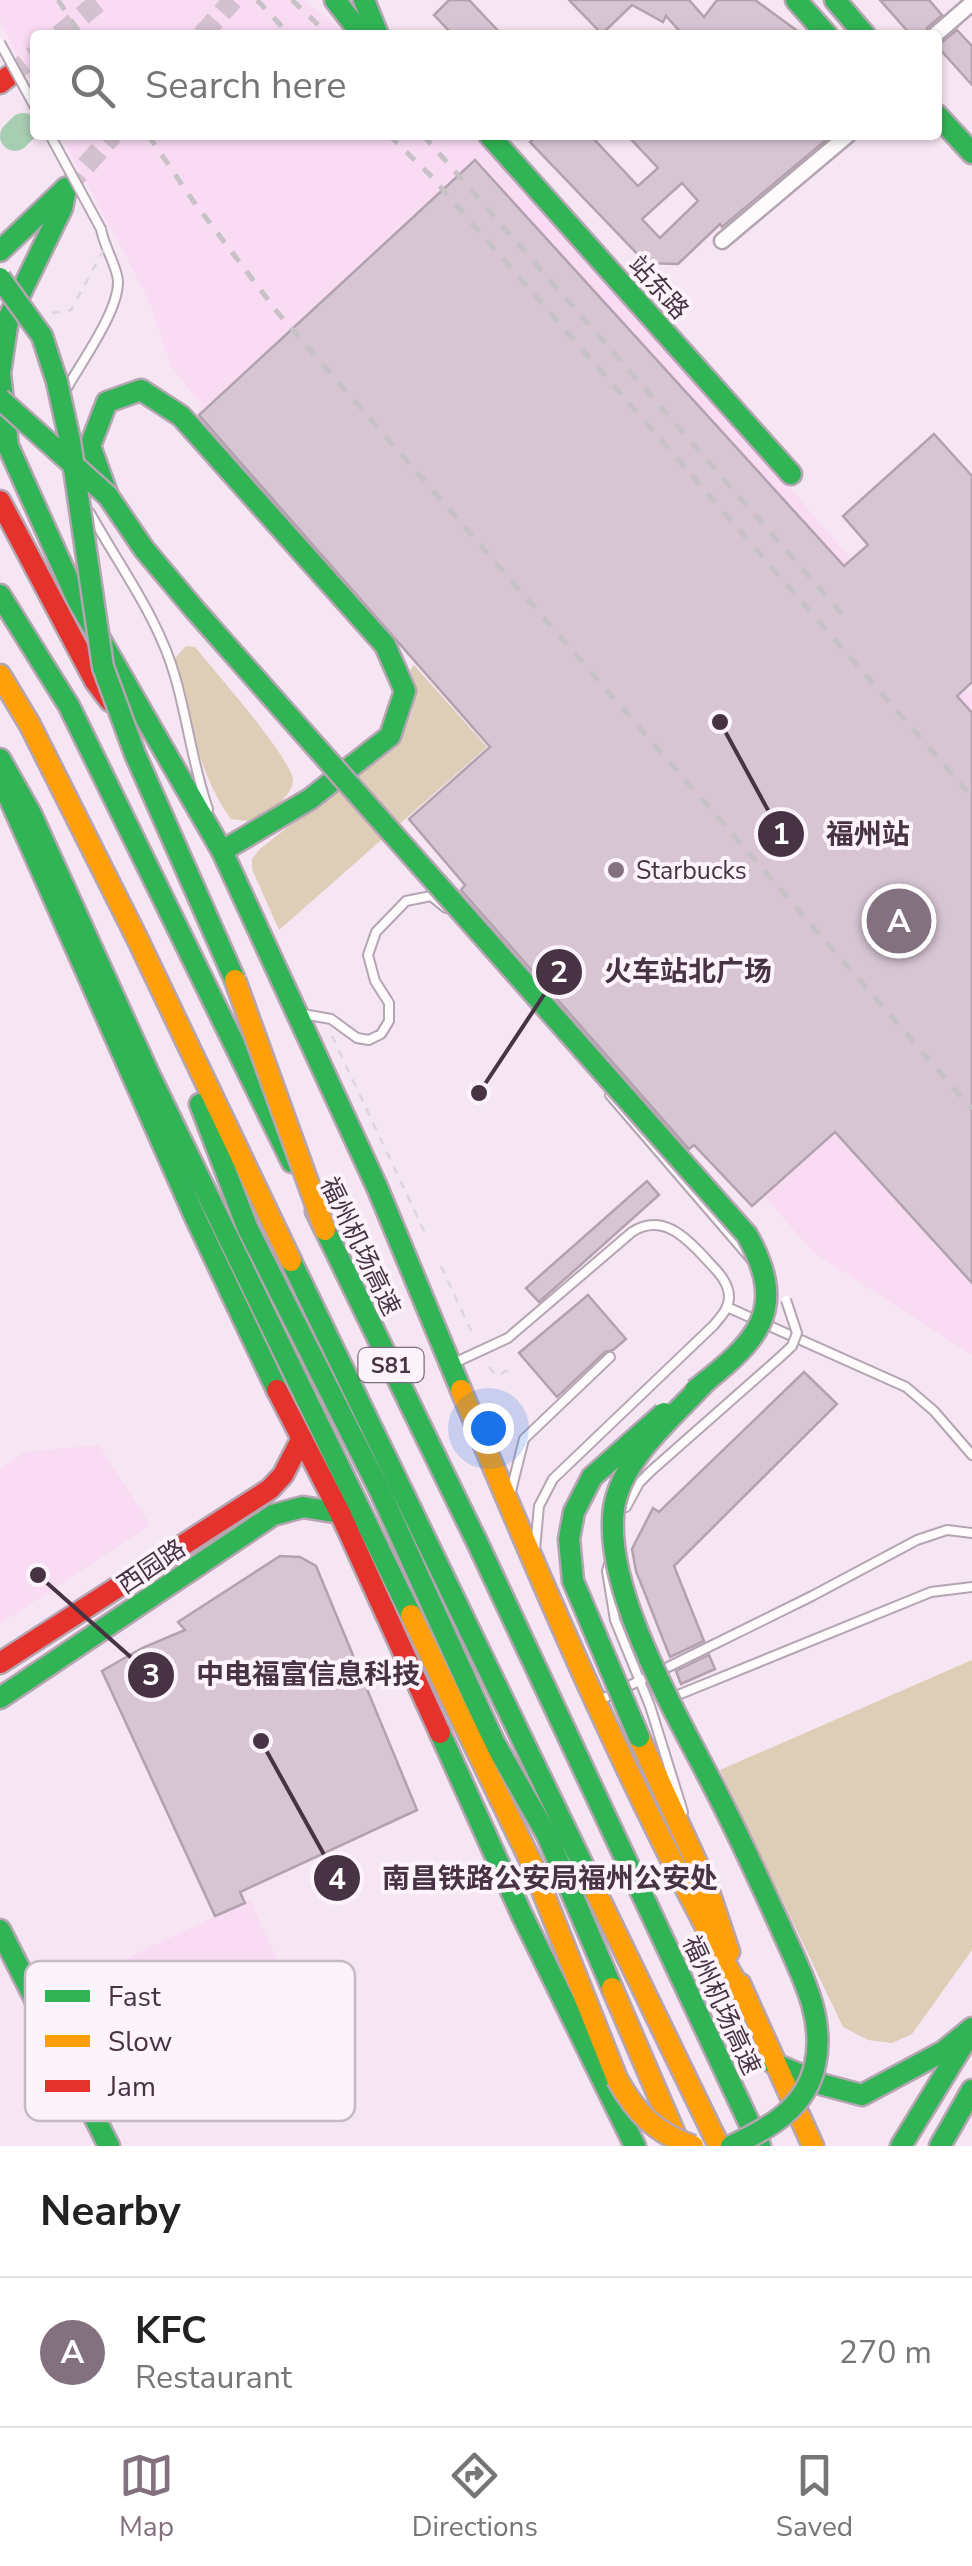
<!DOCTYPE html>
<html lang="en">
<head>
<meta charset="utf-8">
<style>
	body { margin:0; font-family:"Nunito Sans","Noto Sans SC",sans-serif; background:#f6f6f6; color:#222 }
	.you { position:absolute; left:488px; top:1428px; width:35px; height:35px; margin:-25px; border:8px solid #fff; border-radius:50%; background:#1a73e8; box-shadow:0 0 0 15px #1a73e833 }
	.badge { display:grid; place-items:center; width:65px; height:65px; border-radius:50%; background:#847180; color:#fff; font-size:32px; font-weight:700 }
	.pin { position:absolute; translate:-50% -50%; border:5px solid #fff; box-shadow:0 2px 10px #0006 }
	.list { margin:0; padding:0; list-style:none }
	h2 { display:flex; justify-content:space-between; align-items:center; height:130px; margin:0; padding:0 40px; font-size:42px }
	h2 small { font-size:32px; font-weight:400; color:#767676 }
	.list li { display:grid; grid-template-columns:65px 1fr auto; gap:30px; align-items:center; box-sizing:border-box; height:150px; padding:0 40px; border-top:2px solid #e0e0e0 }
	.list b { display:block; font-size:38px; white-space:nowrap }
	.list p { margin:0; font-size:32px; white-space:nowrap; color:#767676 }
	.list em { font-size:32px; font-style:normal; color:#767676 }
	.icon { flex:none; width:55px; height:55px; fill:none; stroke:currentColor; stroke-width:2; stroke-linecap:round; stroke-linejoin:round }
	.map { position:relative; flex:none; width:972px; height:2146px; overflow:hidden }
	.search { position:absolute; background:#fff; box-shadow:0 2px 8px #0004; left:30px; right:30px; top:30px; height:110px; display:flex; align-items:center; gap:25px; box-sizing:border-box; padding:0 35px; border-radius:10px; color:#767676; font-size:38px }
	.sheet { height:280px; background:#fff }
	nav { display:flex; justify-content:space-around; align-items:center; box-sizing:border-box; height:140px; border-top:2px solid #e0e0e0; background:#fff; font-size:28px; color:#767676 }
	nav a { display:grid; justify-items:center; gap:5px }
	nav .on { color:#847180 }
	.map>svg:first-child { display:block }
	.built { fill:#fadbf4 }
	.green { fill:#deceb7 }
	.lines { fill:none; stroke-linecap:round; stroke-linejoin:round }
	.river { stroke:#a7cdb2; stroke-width:30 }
	.building { fill:#d7c5d3; stroke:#b2a2ae; stroke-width:2.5; fill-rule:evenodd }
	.secondary-tunnel { stroke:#d3c1cf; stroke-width:20; stroke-dasharray:20 10; stroke-linecap:butt }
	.lane-casing { stroke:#b5a5b2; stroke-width:12 }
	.street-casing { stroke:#b5a5b2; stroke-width:19 }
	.fast-casing { stroke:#b5a5b2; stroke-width:25 }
	.slow-casing { stroke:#b5a5b2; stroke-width:25 }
	.jam-casing { stroke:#b5a5b2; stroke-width:25 }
	.path { stroke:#dcd7db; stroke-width:2.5; stroke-dasharray:8 8; stroke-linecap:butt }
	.lane { stroke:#fefbfd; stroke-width:8 }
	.street { stroke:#fefbfd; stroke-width:14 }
	.fast { stroke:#30b455; stroke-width:20 }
	.slow { stroke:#ff9f0a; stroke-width:20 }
	.jam { stroke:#e5322d; stroke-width:20 }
	.rail { stroke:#c7c2c6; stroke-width:5; stroke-dasharray:12 12; stroke-linecap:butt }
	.lane-bridge-casing { stroke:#b5a5b2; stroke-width:12; stroke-linecap:butt }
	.fast-bridge-casing { stroke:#b5a5b2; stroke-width:25; stroke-linecap:butt }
	.slow-bridge-casing { stroke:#b5a5b2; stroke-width:25; stroke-linecap:butt }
	.path-bridge { stroke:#dcd7db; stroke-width:2.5; stroke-dasharray:8 8; stroke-linecap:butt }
	.lane-bridge { stroke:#fefbfd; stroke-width:8 }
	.fast-bridge { stroke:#30b455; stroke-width:20 }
	.slow-bridge { stroke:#ff9f0a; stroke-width:20 }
	.poi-dot { fill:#847180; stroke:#fdf3fb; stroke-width:4 }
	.labels { text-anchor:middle; stroke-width:8; stroke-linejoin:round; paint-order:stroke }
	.shield { fill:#fdf3fb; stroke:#7e6d7a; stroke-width:2.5 }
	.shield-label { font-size:22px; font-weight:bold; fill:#473343 }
	.street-label { font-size:25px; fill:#473343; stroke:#fdf3fb }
	.poi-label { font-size:25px; fill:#473343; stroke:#fdf3fb; text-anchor:start }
	.key { fill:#fdf3fb; stroke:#c6b9c4; stroke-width:2.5 }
	.key-label { font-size:28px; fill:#473343 }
	.leader { fill:none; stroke:#473343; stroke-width:4 }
	.callout-dot { fill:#473343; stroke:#fdf3fb; stroke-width:4 }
	.mark-label { font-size:30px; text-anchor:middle; font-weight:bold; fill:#fff }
	.callout-label { font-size:28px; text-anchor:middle; font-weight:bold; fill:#473343; stroke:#fdf3fb; stroke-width:8; stroke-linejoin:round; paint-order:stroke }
</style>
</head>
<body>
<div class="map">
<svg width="972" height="2146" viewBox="0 0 972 2146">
	<rect width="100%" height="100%" fill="#f6e5f2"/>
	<g class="built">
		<path d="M0 0H304L348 35H35V86L0 23Z"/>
		<path d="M61 135H480L972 696V1355L813 1252 765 1197 752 1206 695 1145 677 1160 453 898 465 884 409 819 489 747 198 416 201 404 171 366 149 300Z"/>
		<path d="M99 1445 150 1525 0 1624V1469L25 1452Z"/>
		<path d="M250 1900 301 2012 114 2107 56 1992Z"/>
	</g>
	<g class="green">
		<path d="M186 646 195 647C211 667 294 761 293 781 291 798 269 812 257 822L231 819C196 771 190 714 175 658Z"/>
		<path d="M414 665 487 747 279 930 252 869V859L260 849 398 740C414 717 418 697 410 670Z"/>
		<path d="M972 1660V1950L912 2034 892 2043 868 2040 843 2027 720 1770Z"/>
	</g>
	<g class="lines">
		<path class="river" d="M15 136 23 128"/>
	</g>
	<g class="building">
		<path d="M449 0H469L502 35H453L434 15Z"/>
		<path d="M569 0H689L704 17 717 0H755L803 35H683L666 16 663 22 632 5 602 34Z"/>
		<path d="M880 0H929L942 15 927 28 925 35H911Z"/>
		<path d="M957 30 972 46V85L937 46Z"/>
		<path d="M538 135H590L638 186 658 168 627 135H832L722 227 720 224 678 264 646 263 530 142ZM682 183 698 201 660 238 642 219Z"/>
		<path d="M475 160 844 566 868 545 843 516 934 434 972 476V682L957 696 972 713V1283L835 1132 752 1206 694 1145 689 1149 461 890 465 885 409 819 490 747 199 415Z"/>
		<path d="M647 1181 659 1195 539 1302 526 1288Z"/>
		<path d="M588 1295 626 1339 613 1350 605 1352 557 1397 519 1353Z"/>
		<path d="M804 1372 837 1404 674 1566 704 1641 670 1657 636 1571 632 1549 653 1508 659 1512Z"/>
		<path d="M280 1556 300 1557 316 1566 417 1810 240 1892 245 1903 215 1916 102 1671 142 1648 185 1630 178 1622Z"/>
		<path d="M709 1655 715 1669 681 1684 676 1671Z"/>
	</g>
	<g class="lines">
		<g class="secondary-tunnel">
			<path d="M59 35 101 0"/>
			<path d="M202 35 233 0"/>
			<path d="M9 76 35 55"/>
			<path d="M66 188 113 135"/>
		</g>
		<defs>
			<g id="lane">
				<path d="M67 388C82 361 118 312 118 282 118 268 104 247 101 229"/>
				<path d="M90 513C120 567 160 620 176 680 188 723 193 766 208 809"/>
				<path d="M303 1014 331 1019 357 1038 369 1040 381 1034 389 1021V1003L375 981 368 955 376 932 406 901 431 896 446 908"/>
				<path d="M610 1095 751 1259"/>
				<path d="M727 1307 906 1387 934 1411 972 1455"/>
				<path d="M454 1363 508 1338 632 1232C661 1213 685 1236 705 1258 715 1269 729 1281 729 1297 729 1309 721 1316 714 1325L553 1479 539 1506 535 1549"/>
				<path d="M510 1495 524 1439 610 1357"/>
				<path d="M626 1507 639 1483 651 1471 778 1359"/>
				<path d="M609 1564 607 1571 615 1620 650 1706 683 1812"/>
				<path d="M660 1671 812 1596 917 1540 947 1530 972 1533"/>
				<path d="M673 1697 931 1592 972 1587"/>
				<path d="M598 1701 643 1679"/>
			</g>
			<g id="street">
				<path d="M935 35 972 3"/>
				<path d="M722 241 848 135"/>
			</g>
			<g id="fast">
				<path d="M335 0 362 35"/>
				<path d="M364 0 378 35"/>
				<path d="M796 0 827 35"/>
				<path d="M835 0 865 35"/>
				<path d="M937 115 972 153"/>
				<path d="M489 135 791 474"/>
				<path d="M66 188 62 208 8 319 0 373 8 446 77 599 222 851 377 1187 461 1390"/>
				<path d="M0 251 66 188"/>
				<path d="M108 496 90 446 107 402 141 390 181 416 385 645 405 691 390 736 310 799 222 851"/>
				<path d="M0 595 69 706 292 1162"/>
				<path d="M0 759 31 814 148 1072 411 1615"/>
				<path d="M0 777 196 1219 277 1390"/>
				<path d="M200 1104 247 1227 380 1491 494 1742 547 1835 612 1988"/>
				<path d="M316 1211 478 1544 760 2146"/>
				<path d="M291 1261 596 1892"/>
				<path d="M0 1698 273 1515 303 1507 340 1513"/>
				<path d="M440 1733 522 1915 635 2146"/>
				<path d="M0 1930 109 2146"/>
				<path d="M773 2063 824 2085 862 2095 944 2051 972 2028"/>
				<path d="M901 2146 966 2040"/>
				<path d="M940 2146 972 2090"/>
			</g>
			<g id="slow">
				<path d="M0 675 30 725 136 936 291 1261"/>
				<path d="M461 1390C547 1596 635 1802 744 1997"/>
				<path d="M411 1615 531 1862 617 2079"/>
				<path d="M639 1737 706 1883 729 1952"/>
				<path d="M596 1892 719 2146"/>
				<path d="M740 1984 813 2146"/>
				<path d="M612 1988 680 2146"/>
			</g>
			<g id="jam">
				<path d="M0 83 9 76"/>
				<path d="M0 501 95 681 110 701"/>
				<path d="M277 1390 340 1513 440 1733"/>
				<path d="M0 1663 270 1489 283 1475 301 1440"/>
			</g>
		</defs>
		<use href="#lane" class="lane-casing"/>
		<use href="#street" class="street-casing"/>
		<use href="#fast" class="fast-casing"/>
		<use href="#slow" class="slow-casing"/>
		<use href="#jam" class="jam-casing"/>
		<g class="path">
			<path d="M332 1036 425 1233"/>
			<path d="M441 1266 473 1335"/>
			<path d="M489 1367 497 1376 512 1368"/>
		</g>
		<use href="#lane" class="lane"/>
		<use href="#street" class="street"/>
		<use href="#fast" class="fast"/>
		<use href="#slow" class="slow"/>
		<use href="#jam" class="jam"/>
		<g class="rail">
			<path d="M58 0 81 35"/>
			<path d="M257 0 290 35"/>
			<path d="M292 0 329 35"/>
			<path d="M148 135 194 202 278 313 972 1109"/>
			<path d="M389 135 430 175 972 797"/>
			<path d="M423 135 849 622"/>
		</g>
		<defs>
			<g id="lane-bridge">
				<path d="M0 43 35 107"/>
				<path d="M50 135 101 229"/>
				<path d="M778 1359 792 1346 797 1333 786 1300"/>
			</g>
			<g id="fast-bridge">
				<path d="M0 278 42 336 57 382 70 441 103 667 135 754 235 980"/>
				<path d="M0 399 108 496 144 549 195 610 747 1235C790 1312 756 1342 695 1390"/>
				<path d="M707 1380C675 1416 622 1457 614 1508 602 1592 682 1723 719 1797 741 1840 761 1884 781 1928 800 1972 826 2016 815 2065 806 2108 768 2129 731 2146"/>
				<path d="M639 1737 573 1581 569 1539 574 1512 592 1477 664 1413"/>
			</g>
			<g id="slow-bridge">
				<path d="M235 980 325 1230"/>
				<path d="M617 2079C636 2113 655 2133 693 2146"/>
			</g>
		</defs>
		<use href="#lane-bridge" class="lane-bridge-casing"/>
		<use href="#fast-bridge" class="fast-bridge-casing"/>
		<use href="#slow-bridge" class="slow-bridge-casing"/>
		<path class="path-bridge" d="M52 313 71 310 104 249"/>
		<use href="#lane-bridge" class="lane-bridge"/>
		<use href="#fast-bridge" class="fast-bridge"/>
		<use href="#slow-bridge" class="slow-bridge"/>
	</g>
	<circle class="poi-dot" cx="616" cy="870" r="10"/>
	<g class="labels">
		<rect class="shield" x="358.5" y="1348" width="65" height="34" rx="8"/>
		<g class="shield-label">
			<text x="391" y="1373">S81</text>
		</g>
		<g class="street-label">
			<text transform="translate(659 287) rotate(48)" y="9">站东路</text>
			<text transform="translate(361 1246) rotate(64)" y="9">福州机场高速</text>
			<text transform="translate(151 1566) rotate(-34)" y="9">西园路</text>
			<text transform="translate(722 2005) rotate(65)" y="9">福州机场高速</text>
		</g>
		<g class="poi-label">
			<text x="636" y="879">Starbucks</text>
		</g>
	</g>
	<rect x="25" y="1961" width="330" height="160" rx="15" class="key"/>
	<rect x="45" y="1990" width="45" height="12" fill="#30b455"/>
	<rect x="45" y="2035" width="45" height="12" fill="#ff9f0a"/>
	<rect x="45" y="2080" width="45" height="12" fill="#e5322d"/>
	<g class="key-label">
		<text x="108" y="2006">Fast</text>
		<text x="108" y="2051">Slow</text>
		<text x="108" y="2096">Jam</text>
	</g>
	<path class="leader" d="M720 722L781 834M479 1093L559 972M38 1575L151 1675M261 1741L337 1878"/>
	<g class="callout-dot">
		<circle cx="720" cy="722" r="10"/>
		<circle cx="479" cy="1093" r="10"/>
		<circle cx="38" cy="1575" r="10"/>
		<circle cx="261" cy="1741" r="10"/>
		<circle cx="781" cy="834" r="25"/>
		<circle cx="559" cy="972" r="25"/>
		<circle cx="151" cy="1675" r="25"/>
		<circle cx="337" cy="1878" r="25"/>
	</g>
	<g class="mark-label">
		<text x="781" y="844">1</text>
		<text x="559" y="982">2</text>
		<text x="151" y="1685">3</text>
		<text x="337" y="1889">4</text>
	</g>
	<g class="callout-label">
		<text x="868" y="844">福州站</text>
		<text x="688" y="981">火车站北广场</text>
		<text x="308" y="1684">中电福富信息科技</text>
		<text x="550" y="1888">南昌铁路公安局福州公安处</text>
	</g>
</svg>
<div class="you"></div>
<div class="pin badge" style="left:899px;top:921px">A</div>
<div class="search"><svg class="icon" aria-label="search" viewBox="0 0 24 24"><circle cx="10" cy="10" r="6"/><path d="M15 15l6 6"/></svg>Search here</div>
</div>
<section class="sheet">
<h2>Nearby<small></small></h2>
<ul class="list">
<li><span class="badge">A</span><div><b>KFC</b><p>Restaurant</p></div><em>270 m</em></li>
</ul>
</section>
<nav>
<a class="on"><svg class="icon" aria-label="map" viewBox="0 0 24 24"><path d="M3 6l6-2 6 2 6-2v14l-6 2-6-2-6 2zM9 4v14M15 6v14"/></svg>Map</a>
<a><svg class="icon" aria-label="directions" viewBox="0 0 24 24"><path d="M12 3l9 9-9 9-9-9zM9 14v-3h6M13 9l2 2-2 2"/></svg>Directions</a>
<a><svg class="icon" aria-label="saved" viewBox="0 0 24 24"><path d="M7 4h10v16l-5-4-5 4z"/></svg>Saved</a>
</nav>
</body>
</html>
